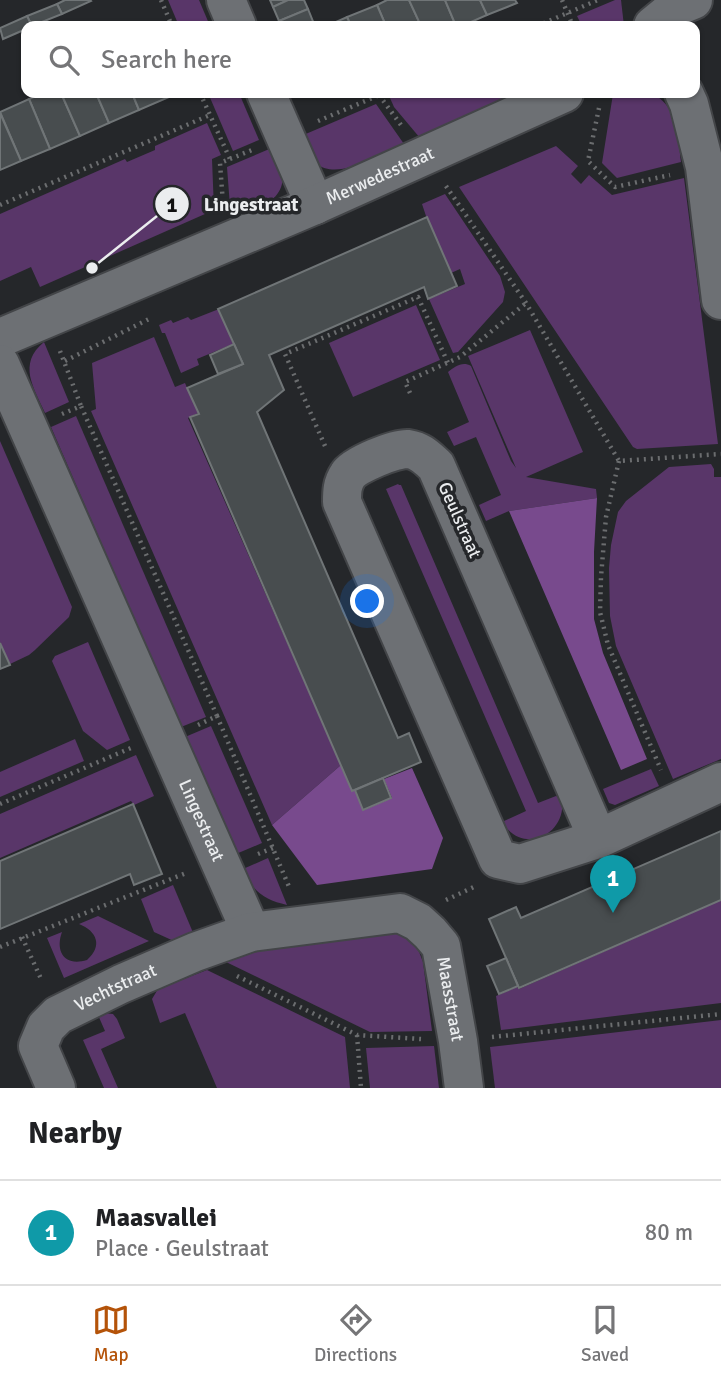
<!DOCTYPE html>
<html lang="en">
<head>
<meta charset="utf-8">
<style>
	body { margin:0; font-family:Signika,sans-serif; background:#f6f6f6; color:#202124 }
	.you { position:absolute; left:368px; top:602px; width:24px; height:24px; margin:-18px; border:5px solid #fff; border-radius:50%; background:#1a73e8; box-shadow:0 0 0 10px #1a73e833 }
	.badge { display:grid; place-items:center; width:46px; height:46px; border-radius:50%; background:#b45309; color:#fff; font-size:23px; font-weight:700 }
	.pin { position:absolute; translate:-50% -58px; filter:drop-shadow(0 2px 4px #0008) }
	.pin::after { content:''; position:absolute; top:37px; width:24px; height:21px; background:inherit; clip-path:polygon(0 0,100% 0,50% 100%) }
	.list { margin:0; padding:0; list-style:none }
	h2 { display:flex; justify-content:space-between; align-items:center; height:91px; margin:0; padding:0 28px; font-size:30px }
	h2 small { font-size:23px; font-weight:400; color:#757577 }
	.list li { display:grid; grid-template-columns:46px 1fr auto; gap:21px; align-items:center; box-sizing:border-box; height:105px; padding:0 28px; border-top:2px solid #e0e0e0 }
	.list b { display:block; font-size:26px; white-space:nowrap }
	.list p { margin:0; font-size:23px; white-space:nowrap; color:#757577 }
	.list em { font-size:23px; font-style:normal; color:#757577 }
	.icon { flex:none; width:38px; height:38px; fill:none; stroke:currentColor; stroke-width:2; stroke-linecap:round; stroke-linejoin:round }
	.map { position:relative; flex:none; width:721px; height:1088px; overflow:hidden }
	.search { position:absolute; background:#fff; box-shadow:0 2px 5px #0004; left:21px; right:21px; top:21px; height:77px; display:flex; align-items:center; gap:18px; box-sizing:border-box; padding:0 24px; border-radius:14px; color:#757577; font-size:26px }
	.sheet { height:196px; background:#fff }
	nav { display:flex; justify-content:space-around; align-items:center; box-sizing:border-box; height:98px; border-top:2px solid #e0e0e0; background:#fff; font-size:19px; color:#757577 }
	nav a { display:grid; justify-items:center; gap:4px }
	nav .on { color:#b45309 }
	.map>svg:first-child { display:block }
	.green { fill:#593669 }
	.forest { fill:#784a8d }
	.building { fill:#484d4f; stroke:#707577; stroke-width:2 }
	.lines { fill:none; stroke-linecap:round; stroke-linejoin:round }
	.minor-casing { stroke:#434548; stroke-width:42 }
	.path { stroke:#6b6d6f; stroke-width:4.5; stroke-dasharray:2 5; stroke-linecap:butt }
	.minor { stroke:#6d7074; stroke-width:38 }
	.labels { text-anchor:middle; stroke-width:7; stroke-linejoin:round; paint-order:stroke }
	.street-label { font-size:18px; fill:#ebedef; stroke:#25272a }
	.leader { fill:none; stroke:#ebedef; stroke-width:2.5 }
	.callout-dot { fill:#ebedef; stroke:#25272a; stroke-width:2.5 }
	.mark-label { font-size:21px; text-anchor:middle; font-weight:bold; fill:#111 }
	.callout-label { font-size:19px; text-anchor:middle; font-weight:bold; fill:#ebedef; stroke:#25272a; stroke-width:7; stroke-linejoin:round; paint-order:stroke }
</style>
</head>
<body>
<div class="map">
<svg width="721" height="1088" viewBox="0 0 721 1088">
	<rect width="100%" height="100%" fill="#25272a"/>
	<g class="green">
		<path d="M168 0H199L210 26H179Z"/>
		<path d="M615 0H621L624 26H582L577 16Z"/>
		<path d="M208 93H239L259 140 233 151Z"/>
		<path d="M401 93H522L420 138 394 107 390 98Z"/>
		<path d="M615 93C625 93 639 91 649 93 678 102 678 138 681 162L617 178 602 163 613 94Z"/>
		<path d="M376 104 404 144C382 154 338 181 317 164 310 158 305 144 301 136Z"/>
		<path d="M207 123 221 155 212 159 214 210 40 287 31 267 0 281V214L125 159 127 162 155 150V146Z"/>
		<path d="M556 146 578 166 571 174 581 184 589 175 612 195 684 178 718 444 637 449 633 447 459 187Z"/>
		<path d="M274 147C277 156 281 165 282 174 287 202 250 212 231 220L227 167Z"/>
		<path d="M445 194 500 276 505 292 503 302 458 352 453 353 429 299 465 284 460 269 451 273 426 216 422 204Z"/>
		<path d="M416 305 440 360 353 397 329 343Z"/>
		<path d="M219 309 233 344 197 359 199 365 181 373 165 333H162L159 325 171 320 173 323 188 317 191 320Z"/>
		<path d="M530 330 583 452 526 477 596 489 597 498 509 511 486 521 479 505 501 495 476 437 454 446 447 432 469 422 448 372C455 367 462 361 471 366L511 461 516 468 468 356Z"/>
		<path d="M154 337 175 387 185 383 198 413 188 418 341 765 272 825 91 411 96 409 92 363Z"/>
		<path d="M44 342 69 402 45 413C34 388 17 364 44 342Z"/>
		<path d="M76 416 206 717 181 727 51 427Z"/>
		<path d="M0 441 72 607 69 617 35 650 29 655 10 664 0 642Z"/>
		<path d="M711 464 714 469V477H721V759L673 779 616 646 610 616 609 568 611 545 618 512 626 501 669 467Z"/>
		<path d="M398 484 399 485H401L538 803 556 796 562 799C567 835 523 856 502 822L526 811 386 489Z"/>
		<path d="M88 642 130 740 107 750 83 731 52 661 55 656Z"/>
		<path d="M211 726 262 843 236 854 185 737Z"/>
		<path d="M75 739 84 761 0 797V772Z"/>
		<path d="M136 755 154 796 134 805 131 801 0 858V814Z"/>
		<path d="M651 769 659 786 615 805 609 803 603 789Z"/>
		<path d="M268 858 287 905C264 900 252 891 243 869Z"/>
		<path d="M173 885 194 935 176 942 154 932 141 899Z"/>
		<path d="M721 900V1003L501 1030 496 996 517 987 519 989Z"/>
		<path d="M98 916 149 941 64 978 47 938 62 932C55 951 64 967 87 960 103 946 97 931 79 924Z"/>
		<path d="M382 931 398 933 407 938 418 949 423 962 432 1031 370 1032 224 961 252 951Z"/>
		<path d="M207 970 345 1037 350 1088H217L185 1013 160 1023 152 999 158 989Z"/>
		<path d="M103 1013 113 1014 117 1019 125 1038 101 1049 118 1088H104L83 1040 105 1031 98 1015Z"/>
		<path d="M721 1020V1088H495L490 1047Z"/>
		<path d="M434 1046 439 1088H370L366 1048Z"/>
	</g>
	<g class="forest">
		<path d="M597 498 594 552V619L603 653 647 759 621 770 509 511Z"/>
		<path d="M341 765 352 791H355L364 810 392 798 384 779 412 768 443 838 432 869 317 885 272 825Z"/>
	</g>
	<g class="building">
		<path d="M65 0H90L91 1 62 14 57 4Z"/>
		<path d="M270 0H288L273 7Z"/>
		<path d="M288 0H304L308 9 279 21 273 7Z"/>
		<path d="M387 0H409L421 26H386L377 5Z"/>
		<path d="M409 0H445L456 26H421Z"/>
		<path d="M445 0H480L487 15 462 26H456Z"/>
		<path d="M480 0H515L517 3 487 15Z"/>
		<path d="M57 4 62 14 32 26 27 16Z"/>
		<path d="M377 5 386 26H351L347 17Z"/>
		<path d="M308 9 314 24 308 26H281L279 21Z"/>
		<path d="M27 16 32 26H26V29L3 39 0 28Z"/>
		<path d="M347 17 351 26H327Z"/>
		<path d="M43 93H61L80 136 50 149 29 99Z"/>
		<path d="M61 93H96L109 123 80 136Z"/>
		<path d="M96 93H132L139 110 109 123Z"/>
		<path d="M132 93H167L169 97 139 110Z"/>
		<path d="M29 99 50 149 21 161 0 112Z"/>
		<path d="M0 113 21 161 0 170Z"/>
		<path d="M427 217 457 286 428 299 424 287 269 355 284 390 257 412 398 738 409 733 421 762 352 791 190 417 199 414 187 388 243 364 218 309Z"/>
		<path d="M234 344 243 364 218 374 210 355Z"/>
		<path d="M0 643 10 665 0 669Z"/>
		<path d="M383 778 391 798 363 810 355 790Z"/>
		<path d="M133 804 162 874 134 885 130 874 0 929V861Z"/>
		<path d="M721 831V900L519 988 489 919 516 907 521 918Z"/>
		<path d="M506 958 518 986 499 994 487 966Z"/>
	</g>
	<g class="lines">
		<defs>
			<g id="minor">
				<path d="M226 0 237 26"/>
				<path d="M653 26 676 7 693 0"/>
				<path d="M266 93 315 205"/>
				<path d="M684 93 689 104 705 167 721 300"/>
				<path id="s1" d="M0 338 315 205 564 93"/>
				<path id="s2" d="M0 364 251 932"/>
				<path d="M598 839 436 466C427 458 421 451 408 449 396 448 354 465 348 475 342 484 342 492 342 502L498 859 520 864 598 839 721 782"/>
				<path id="s3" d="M56 1088 38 1046 46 1027 58 1015 121 984 195 952 251 932 400 913 418 922 430 933 441 946 458 1041 464 1088"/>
			</g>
		</defs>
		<use href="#minor" class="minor-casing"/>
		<g class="path">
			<path d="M161 0 172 26"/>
			<path d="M562 0 573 26"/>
			<path d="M537 26 598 0"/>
			<path d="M200 93 230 159 220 163 223 204"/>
			<path d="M379 95 401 125"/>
			<path d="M599 108 588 161 615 187 670 175"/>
			<path d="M318 121 384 93"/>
			<path d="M230 159 252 150"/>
			<path d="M446 186 526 303 619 461 721 454"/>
			<path d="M0 205 210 115"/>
			<path d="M60 351 81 406"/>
			<path d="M65 361 151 318"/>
			<path d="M410 393 405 382 460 357 526 303"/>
			<path d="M62 414 81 406 217 716"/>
			<path d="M325 446 285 354 418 297 448 363"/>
			<path d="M619 461 606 517 601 577 600 612 608 645 661 770"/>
			<path d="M198 725 217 716 290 889"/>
			<path d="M0 804 131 748"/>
			<path d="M258 854 273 848"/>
			<path d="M446 900 476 886"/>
			<path d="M22 937 42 981"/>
			<path d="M0 947 186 873"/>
			<path d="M237 976 357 1035 421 1039"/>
			<path d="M357 1035 361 1088"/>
			<path d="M492 1037 721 1014"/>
		</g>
		<use href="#minor" class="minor"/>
	</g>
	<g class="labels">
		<g class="street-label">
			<text dy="6" stroke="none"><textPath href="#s1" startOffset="413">Merwedestraat</textPath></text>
			<text transform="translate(460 520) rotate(66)" y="6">Geulstraat</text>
			<text dy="6" stroke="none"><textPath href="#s2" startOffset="499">Lingestraat</textPath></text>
			<text dy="6" stroke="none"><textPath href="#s3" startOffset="147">Vechtstraat</textPath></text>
			<text dy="6" stroke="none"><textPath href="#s3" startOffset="551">Maasstraat</textPath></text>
		</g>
	</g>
	<path class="leader" d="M92 268L172 204"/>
	<g class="callout-dot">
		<circle cx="92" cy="268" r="7"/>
		<circle cx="172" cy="204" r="18"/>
	</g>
	<g class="mark-label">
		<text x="172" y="212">1</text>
	</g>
	<g class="callout-label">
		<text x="251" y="211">Lingestraat</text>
	</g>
</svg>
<div class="you"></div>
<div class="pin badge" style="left:613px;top:913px;background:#0f9aa8">1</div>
<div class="search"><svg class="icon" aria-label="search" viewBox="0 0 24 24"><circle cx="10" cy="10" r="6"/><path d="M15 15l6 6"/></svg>Search here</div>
</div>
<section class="sheet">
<h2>Nearby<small></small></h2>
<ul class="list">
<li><span class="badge" style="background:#0f9aa8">1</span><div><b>Maasvallei</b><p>Place · Geulstraat</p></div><em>80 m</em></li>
</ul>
</section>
<nav>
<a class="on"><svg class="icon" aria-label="map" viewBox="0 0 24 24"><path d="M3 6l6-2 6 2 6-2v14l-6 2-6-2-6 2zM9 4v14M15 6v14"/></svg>Map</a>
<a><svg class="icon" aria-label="directions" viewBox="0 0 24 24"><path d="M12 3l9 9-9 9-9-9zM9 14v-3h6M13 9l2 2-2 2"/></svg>Directions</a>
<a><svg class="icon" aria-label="saved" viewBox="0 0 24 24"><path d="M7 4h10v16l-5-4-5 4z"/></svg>Saved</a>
</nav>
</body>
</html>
